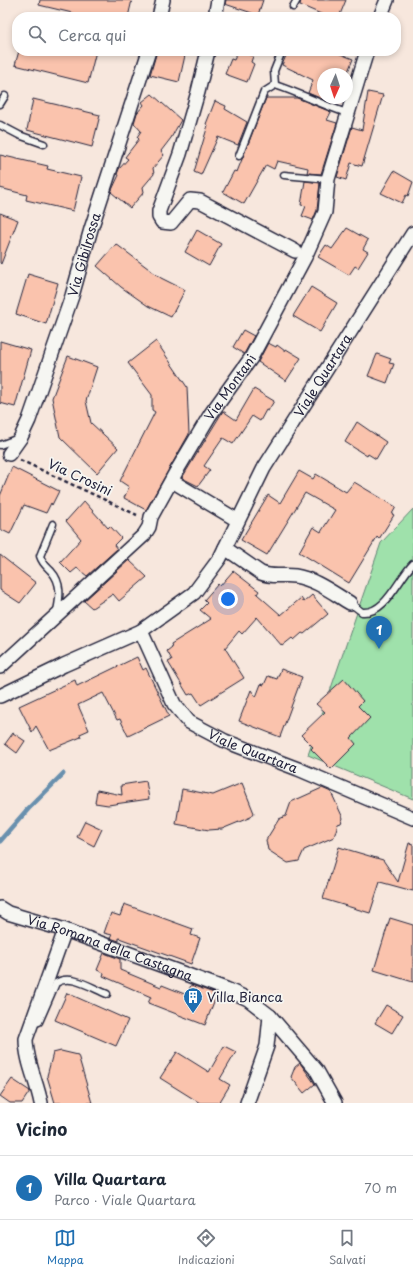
<!DOCTYPE html>
<html lang="it">
<head>
<meta charset="utf-8">
<style>
	body { margin:0; font-family:"Playpen Sans",sans-serif; background:#f6f6f7; color:#1f2937 }
	.compass { position:absolute; left:317px; top:68px; width:36px; height:36px; border-radius:50%; background:#fff; box-shadow:0 2px 6px #0003; rotate:183deg }
	.you { position:absolute; left:228px; top:599px; width:14px; height:14px; margin:-10px; border:3px solid #fff; border-radius:50%; background:#1a73e8; box-shadow:0 0 0 6px #1a73e833 }
	.badge { display:grid; place-items:center; width:26px; height:26px; border-radius:50%; background:#1f6fb2; color:#fff; font-size:13px; font-weight:700 }
	.pin { position:absolute; translate:-50% -33px; filter:drop-shadow(0 1px 2px #0008) }
	.pin::after { content:''; position:absolute; top:21px; width:14px; height:12px; background:inherit; clip-path:polygon(0 0,100% 0,50% 100%) }
	.list { margin:0; padding:0; list-style:none }
	h2 { display:flex; justify-content:space-between; align-items:center; height:52px; margin:0; padding:0 16px; font-size:17px }
	h2 small { font-size:13px; font-weight:400; color:#747a83 }
	.list li { display:grid; grid-template-columns:26px 1fr auto; gap:12px; align-items:center; box-sizing:border-box; height:64px; padding:0 16px; border-top:1px solid #e0e1e3 }
	.list b { display:block; font-size:15px; white-space:nowrap }
	.list p { margin:0; font-size:13px; white-space:nowrap; color:#747a83 }
	.list em { font-size:13px; font-style:normal; color:#747a83 }
	.icon { flex:none; width:22px; height:22px; fill:none; stroke:currentColor; stroke-width:2; stroke-linecap:round; stroke-linejoin:round }
	.map { position:relative; flex:none; width:413px; height:1103px; overflow:hidden }
	.search { position:absolute; background:#fff; box-shadow:0 2px 6px #0003; left:12px; right:12px; top:12px; height:44px; display:flex; align-items:center; gap:10px; box-sizing:border-box; padding:0 14px; border-radius:16px; color:#747a83; font-size:15px }
	.sheet { height:116px; background:#fff }
	nav { display:flex; justify-content:space-around; align-items:center; box-sizing:border-box; height:56px; border-top:1px solid #e0e1e3; background:#fff; font-size:11px; color:#747a83 }
	nav a { display:grid; justify-items:center; gap:2px }
	nav .on { color:#1f6fb2 }
	.map>svg:first-child { display:block }
	.green { fill:#9fe1ab; stroke:#608273 }
	.lines { fill:none; stroke-linecap:round; stroke-linejoin:round }
	.stream { stroke:#6990ae; stroke-width:5 }
	.building { fill:#fac3ad; stroke:#22223b }
	.lane-casing { stroke:#22223b; stroke-width:9 }
	.street-casing { stroke:#22223b; stroke-width:16 }
	.path { stroke:#22223b; stroke-width:2.5; stroke-dasharray:4 3; stroke-linecap:butt }
	.lane { stroke:#f6f6f2; stroke-width:6 }
	.street { stroke:#f6f6f2; stroke-width:13 }
	.labels { text-anchor:middle; stroke-width:3.5; stroke-linejoin:round; paint-order:stroke }
	.street-label { font-size:13px; fill:#22223b; stroke:#f6f6f2 }
	.poi-label { font-size:13px; fill:#22223b; stroke:#f6f6f2; text-anchor:start }
</style>
</head>
<body>
<div class="map">
<svg width="413" height="1103" viewBox="0 0 413 1103">
	<rect width="100%" height="100%" fill="#f7e7dd"/>
	<filter id="ink" filterUnits="userSpaceOnUse"><feTurbulence type="fractalNoise" baseFrequency=".025" numOctaves="2"/><feDisplacementMap in="SourceGraphic" scale="8" xChannelSelector="R" yChannelSelector="G"/><feConvolveMatrix kernelMatrix="1 2 1 2 8 2 1 2 1" color-interpolation-filters="sRGB"/></filter>
	<g filter="url(#ink)">
		<path class="green" d="M413 509V799L308 755 381 543Z"/>
		<g class="lines">
			<path class="stream" d="M0 841 28 809 63 774"/>
		</g>
		<g class="building">
			<path d="M40 0H132L128 17H89L39 5Z"/>
			<path d="M226 0H263L258 15 225 4Z"/>
			<path d="M301 0H346L339 17H328L300 5Z"/>
			<path d="M19 51H96L88 83 15 65Z"/>
			<path d="M157 51H186L179 82 150 75Z"/>
			<path d="M238 51 253 56 251 62 254 64 247 82 225 74 231 59 234 60Z"/>
			<path d="M288 51H333L353 59 347 74H323V98H337L334 104 308 93 313 80 282 65Z"/>
			<path d="M368 92 383 95 362 166 351 163 346 180 337 177 352 127 362 130Z"/>
			<path d="M152 94 181 120 171 138 161 151 164 155 153 168 154 174 143 187 144 192 130 208 111 192 119 175 117 174 119 169 128 159 125 157 139 139 137 137 141 131 134 123 137 113 144 105 142 102Z"/>
			<path d="M266 98H297L331 112 327 120 337 123 321 174 307 173 308 168 277 161 274 169 266 165 244 204 223 192 234 171 237 172Z"/>
			<path d="M33 99 100 115 92 147 27 130Z"/>
			<path d="M215 101 226 106 225 109 247 122 238 145 218 137 201 175 194 172 208 125 206 124Z"/>
			<path d="M0 155 48 166 47 169 81 177 73 211 26 200 27 195 0 188Z"/>
			<path d="M394 171 413 182 408 196 406 195 402 203 381 193Z"/>
			<path d="M305 181 320 183 317 210 313 220 302 216 306 206 301 205Z"/>
			<path d="M0 213 18 220 1 264 0 263Z"/>
			<path d="M347 228 368 240 363 249 368 252 358 268 355 266 349 275 318 257 326 245 332 249Z"/>
			<path d="M197 230 221 244 209 266 185 252Z"/>
			<path d="M116 244 161 278 185 290 171 317 148 306 121 287 97 266Z"/>
			<path d="M28 274 58 283 46 324 16 314Z"/>
			<path d="M311 287 337 303 320 332 293 316Z"/>
			<path d="M243 330 254 336 244 354 233 347Z"/>
			<path d="M0 341 31 350 15 407 0 403Z"/>
			<path d="M156 341 187 387 189 434 146 510 124 498 129 487 120 481 155 412 152 410V395L128 363Z"/>
			<path d="M268 343 276 347 277 345 285 351 286 349 301 358 286 381 258 362Z"/>
			<path d="M377 354 391 359 389 363 394 364 387 383 368 376Z"/>
			<path d="M68 356 97 367 86 401 91 423 118 448 97 473 60 437 52 398Z"/>
			<path d="M254 389 274 401 268 411 266 410 260 421 252 416 233 444 223 438 204 466 210 470 198 486 182 478 223 411 236 420Z"/>
			<path d="M357 422 386 442 376 459 368 454 367 456 345 442Z"/>
			<path d="M12 467 59 491 52 505 51 503 46 513 24 505 10 534 0 529V496Z"/>
			<path d="M299 471 313 479 316 474 346 492 354 482 396 507 392 514 394 515 379 539 377 537 349 583 299 552 313 527 321 532 335 510 305 493 267 555 241 540 268 495 280 503Z"/>
			<path d="M84 501 108 528 110 526 121 538 114 545 117 549 87 576 77 568 71 573 60 562 81 539 66 521Z"/>
			<path d="M0 555 36 583 20 603 0 590Z"/>
			<path d="M129 560 147 577 119 601 113 594 92 608 84 601Z"/>
			<path d="M233 571 259 591 257 594 281 615 301 598 304 602 312 595 328 614 304 634 302 633 294 640 292 638 282 646 257 617 242 634 239 631 225 648 244 678 201 705 193 693 188 695 168 662 172 660 167 651 172 647 171 644 211 619 200 610 207 603 204 600 218 584 220 586Z"/>
			<path d="M137 657 143 670 146 668 169 716 128 736 120 719 117 720 103 693 78 705 89 730 80 734 81 737 49 750 36 726 32 732 19 706 75 680 77 686Z"/>
			<path d="M281 669 302 677 280 737 239 721 251 690 256 697 261 684 264 685 268 676 277 679Z"/>
			<path d="M344 679 363 701 358 706 370 718 351 738 356 744 331 769 311 749 313 747 301 735 325 712 316 704Z"/>
			<path d="M13 733 25 741 17 753 5 744Z"/>
			<path d="M146 781 149 799 108 805 95 803 97 790 122 795 121 785Z"/>
			<path d="M242 783 254 813 251 817 222 829 209 830 176 824 182 789 213 795Z"/>
			<path d="M322 788 331 792 343 818 341 823 338 824 334 837 304 850 299 861 288 863 268 850 266 840 279 819 286 816 291 802Z"/>
			<path d="M85 821 102 829 94 846 77 837Z"/>
			<path d="M409 843 413 844V891L380 882 370 913 323 899 339 847 383 860 398 882Z"/>
			<path d="M124 904 193 929 191 935 200 938 191 964 119 938V941L110 938 112 935 104 933 111 913 120 916Z"/>
			<path d="M390 918 413 925V982L374 970Z"/>
			<path d="M104 953 120 959V970L161 987 162 985 187 995 191 985 217 994 205 1025 148 1003 151 997 103 976 104 973 97 970Z"/>
			<path d="M67 993 128 1020 116 1046 55 1020Z"/>
			<path d="M386 1005 403 1015 392 1033 375 1023Z"/>
			<path d="M224 1046 236 1052 220 1079 230 1085 219 1103H200L160 1078 177 1052 209 1072Z"/>
			<path d="M61 1051 78 1055 92 1103H55L47 1076 53 1053Z"/>
			<path d="M300 1063 315 1084 304 1093 291 1077 295 1067Z"/>
			<path d="M12 1079 30 1091 22 1103H10L0 1096Z"/>
		</g>
		<g class="lines">
			<defs>
				<g id="lane">
					<path d="M293 7 297 0"/>
					<path d="M275 85 274 71 282 51"/>
					<path d="M0 104 5 96"/>
					<path d="M0 125 19 135 44 144"/>
					<path d="M239 156 264 92 275 85C300 93 322 105 347 113"/>
					<path d="M284 175 328 179"/>
					<path d="M0 445 16 439"/>
					<path d="M53 524 40 556C42 563 46 566 51 571 62 583 60 597 57 611"/>
					<path d="M350 603 362 612C386 614 398 579 413 564"/>
					<path d="M33 1024 39 1022 56 983C70 973 92 988 107 994"/>
				</g>
				<g id="street">
					<path d="M159 17 163 0"/>
					<path d="M215 17 218 0"/>
					<path d="M380 17 387 0"/>
					<path d="M208 51 198 92 180 154 159 211V217L162 222 171 223 190 200 200 201 295 251"/>
					<path id="s1" d="M9 454 21 437 29 420 72 296 91 229 149 51"/>
					<path d="M172 481 237 520"/>
					<path d="M225 548 261 573C273 578 283 574 295 576 315 579 333 593 350 603"/>
					<path id="s2" d="M141 631 174 704 189 722 225 741 298 769 413 818"/>
					<path id="s3" d="M0 667 144 535 149 527 151 517 176 472 210 415 251 358 305 257 325 212 328 179 367 51"/>
					<path id="s4" d="M0 696 64 665 141 631 194 593 220 558 264 468 413 233"/>
					<path id="s5" d="M0 908 8 913 65 930 226 989 248 999 270 1016 317 1071 335 1103"/>
					<path d="M41 1103C37 1082 26 1061 26 1039L65 930"/>
					<path d="M247 1103 267 1046 270 1016"/>
				</g>
			</defs>
			<use href="#lane" class="lane-casing"/>
			<use href="#street" class="street-casing"/>
			<path class="path" d="M20 460 137 515"/>
			<use href="#lane" class="lane"/>
			<use href="#street" class="street"/>
		</g>
	</g>
	<defs>
		<symbol id="building-pin" viewBox="-11 -11 22 30"><path d="M0 17L-7.5 6A9.5 9.5 0 1 1 7.5 6Z" fill="#1f6fb2" stroke="#f6f6f2"/><path d="M-4-6H4V6H1V3H-1V6H-4ZM-2.5-4.3h1.7v1.8h-1.7ZM.8-4.3h1.7v1.8H.8ZM-2.5-1h1.7V.8h-1.7ZM.8-1h1.7V.8H.8Z" fill="#fff"/></symbol>
	</defs>
	<g fill-rule="evenodd">
		<use href="#building-pin" x="182" y="986" width="22" height="30"/>
	</g>
	<g class="labels">
		<g class="street-label">
			<text dy="5" stroke="none"><textPath href="#s1" startOffset="214">Via Gibilrossa</textPath></text>
			<text dy="5" stroke="none"><textPath href="#s4" startOffset="474">Viale Quartara</textPath></text>
			<text dy="5" stroke="none"><textPath href="#s3" startOffset="367">Via Montani</textPath></text>
			<text transform="translate(80 477) rotate(25)" y="5">Via Crosini</text>
			<text dy="5" stroke="none"><textPath href="#s2" startOffset="174">Viale Quartara</textPath></text>
			<text dy="5" stroke="none"><textPath href="#s5" startOffset="117">Via Romana della Castagna</textPath></text>
		</g>
		<g class="poi-label">
			<text x="207" y="1002">Villa Bianca</text>
		</g>
	</g>
</svg>
<svg class="compass" viewBox="-18 -18 36 36"><path d="M0-13l5 13h-10z" fill="#e53935"/><path d="M0 13l5-13h-10z" fill="#747a83"/></svg>
<div class="you"></div>
<div class="pin badge" style="left:379px;top:649px">1</div>
<div class="search"><svg class="icon" aria-label="search" viewBox="0 0 24 24"><circle cx="10" cy="10" r="6"/><path d="M15 15l6 6"/></svg>Cerca qui</div>
</div>
<section class="sheet">
<h2>Vicino<small></small></h2>
<ul class="list">
<li><span class="badge">1</span><div><b>Villa Quartara</b><p>Parco · Viale Quartara</p></div><em>70 m</em></li>
</ul>
</section>
<nav>
<a class="on"><svg class="icon" aria-label="map" viewBox="0 0 24 24"><path d="M3 6l6-2 6 2 6-2v14l-6 2-6-2-6 2zM9 4v14M15 6v14"/></svg>Mappa</a>
<a><svg class="icon" aria-label="directions" viewBox="0 0 24 24"><path d="M12 3l9 9-9 9-9-9zM9 14v-3h6M13 9l2 2-2 2"/></svg>Indicazioni</a>
<a><svg class="icon" aria-label="saved" viewBox="0 0 24 24"><path d="M7 4h10v16l-5-4-5 4z"/></svg>Salvati</a>
</nav>
</body>
</html>
